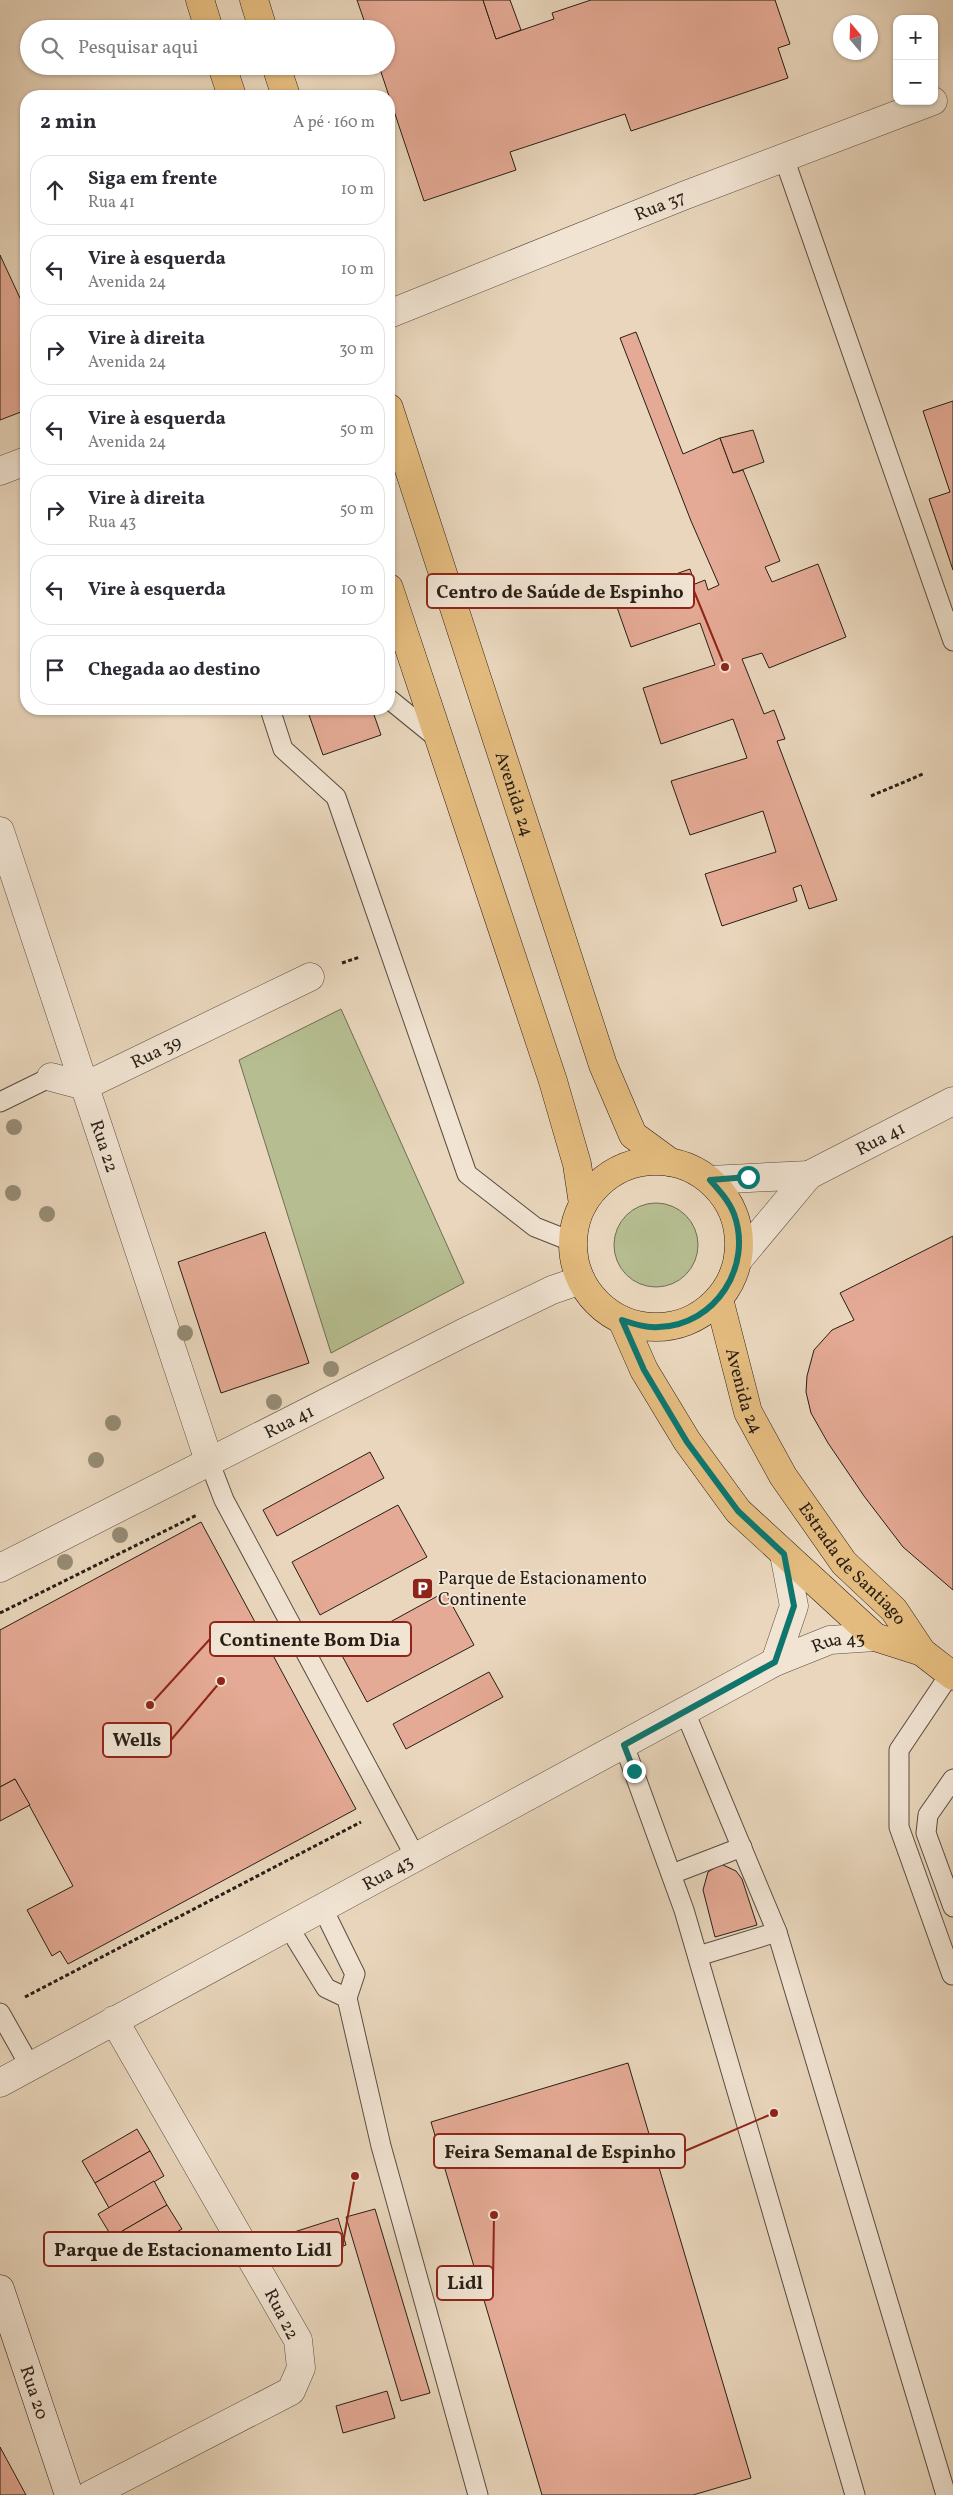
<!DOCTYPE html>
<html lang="pt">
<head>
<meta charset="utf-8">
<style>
	body { margin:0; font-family:Vollkorn,serif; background:#f7f7f7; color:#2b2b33 }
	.controls { position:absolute; right:15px; top:15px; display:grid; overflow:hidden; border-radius:10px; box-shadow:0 1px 4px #0004 }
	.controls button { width:45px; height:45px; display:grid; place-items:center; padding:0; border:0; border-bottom:1px solid #e1e1e2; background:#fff; color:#2b2b33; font:25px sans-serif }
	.compass { position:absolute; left:833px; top:15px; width:45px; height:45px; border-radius:50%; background:#fff; box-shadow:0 1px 4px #0004; rotate:341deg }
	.stop { position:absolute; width:15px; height:15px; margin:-11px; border:4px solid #0f766e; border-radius:50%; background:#fff }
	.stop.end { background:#0f766e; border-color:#fff; box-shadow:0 1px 5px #0008 }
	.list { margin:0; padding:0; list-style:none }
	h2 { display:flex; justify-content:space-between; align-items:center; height:65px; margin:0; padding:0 20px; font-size:21px }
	h2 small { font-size:16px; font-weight:400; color:#7c7c81 }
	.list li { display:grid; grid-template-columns:32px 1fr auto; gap:15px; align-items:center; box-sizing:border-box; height:70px; margin:0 10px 10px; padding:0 10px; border:1px solid #e1e1e2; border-radius:20px }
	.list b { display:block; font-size:19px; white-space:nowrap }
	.list p { margin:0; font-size:16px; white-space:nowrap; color:#7c7c81 }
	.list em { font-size:16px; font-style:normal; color:#7c7c81 }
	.icon { flex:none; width:28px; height:28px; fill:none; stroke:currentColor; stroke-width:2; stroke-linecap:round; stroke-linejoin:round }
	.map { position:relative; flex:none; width:953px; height:2495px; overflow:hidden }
	.search { position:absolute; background:#fff; box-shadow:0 1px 4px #0004; left:20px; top:20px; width:375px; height:55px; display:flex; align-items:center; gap:12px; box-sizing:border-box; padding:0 18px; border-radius:28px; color:#7c7c81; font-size:19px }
	.panel { position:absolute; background:#fff; box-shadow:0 1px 4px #0004; left:20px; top:90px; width:375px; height:625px; border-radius:20px }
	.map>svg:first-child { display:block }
	.green { fill:#b6be91; stroke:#6e6e54 }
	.building { fill:#e5aa95; stroke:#271f16 }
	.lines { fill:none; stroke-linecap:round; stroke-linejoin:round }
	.lane-casing { stroke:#584d40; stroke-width:21 }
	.street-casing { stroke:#584d40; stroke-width:29 }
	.secondary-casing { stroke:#271f16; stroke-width:29 }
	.primary-casing { stroke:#271f16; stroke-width:29 }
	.path { stroke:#271f16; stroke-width:3; stroke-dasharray:4 2.5; stroke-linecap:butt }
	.lane { stroke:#f1e4d3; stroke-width:19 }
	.street { stroke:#f1e4d3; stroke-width:28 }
	.secondary { stroke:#f1e4d3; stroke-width:28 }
	.primary { stroke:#e4bb7e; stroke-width:28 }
	.tree { fill:#968c75 }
	.route { stroke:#0f766e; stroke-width:6 }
	.labels { text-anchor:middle; stroke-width:4; stroke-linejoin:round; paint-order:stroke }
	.street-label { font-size:18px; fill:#271f16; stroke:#f1e4d3 }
	.poi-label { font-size:18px; fill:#271f16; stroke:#f1e4d3; text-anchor:start }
	.leader { fill:none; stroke:#8f2418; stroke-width:2 }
	.callout-dot { fill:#8f2418; stroke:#f1e4d3; stroke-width:2 }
	.callout { fill:#f1e4d3; stroke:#8f2418; stroke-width:2 }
	.callout-label { font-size:19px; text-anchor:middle; font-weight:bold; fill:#271f16 }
</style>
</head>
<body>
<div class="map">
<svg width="953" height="2495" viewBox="0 0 953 2495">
	<rect width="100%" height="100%" fill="#e9d6bc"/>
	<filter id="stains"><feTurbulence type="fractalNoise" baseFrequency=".004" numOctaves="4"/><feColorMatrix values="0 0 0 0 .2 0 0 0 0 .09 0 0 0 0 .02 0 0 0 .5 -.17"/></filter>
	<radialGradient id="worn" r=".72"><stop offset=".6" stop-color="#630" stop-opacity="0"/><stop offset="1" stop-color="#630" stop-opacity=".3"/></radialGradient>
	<g class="green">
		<path d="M341 1009 464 1283 331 1353 239 1060Z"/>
		<circle cx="656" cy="1245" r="42"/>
	</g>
	<g class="building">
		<path d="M357 0H483L496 39 554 19 552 13 591 0H775L790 44 778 48 788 78 631 131 625 114 510 152 516 170 424 201 379 66H386V29H367Z"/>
		<path d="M483 0H510L521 30 496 39Z"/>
		<path d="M0 255 26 311V410L0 420Z"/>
		<path d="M636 332 683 454 720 438 733 473 743 470 780 561 765 567 772 582 818 564 846 637 769 668 762 653 742 659 764 714 774 710 785 739 777 741 837 900 809 909 801 885 793 888 797 901 722 926 705 874 776 852 763 811 690 835 671 781 747 758 733 719 661 744 643 688 715 665 700 623 631 647 613 596 690 569 695 584 705 580 708 590 719 585 691 521 620 338Z"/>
		<path d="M953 401V570L929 499 950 492 923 411Z"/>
		<path d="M753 430 764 462 733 473 720 438Z"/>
		<path d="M307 709H372L381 735 323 755Z"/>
		<path d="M265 1232 309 1363 221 1393 178 1262Z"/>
		<path d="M953 1236V1590L903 1547 864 1496 828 1443 811 1413 806 1392 807 1376 814 1350 832 1330 854 1320 840 1293Z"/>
		<path d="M370 1452 384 1478 277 1536 263 1510Z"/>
		<path d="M398 1505 427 1557 320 1615 292 1562Z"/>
		<path d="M201 1522 356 1809 68 1964 60 1951 52 1956 27 1910 73 1886 15 1779 0 1787V1630Z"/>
		<path d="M445 1592 474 1645 367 1702 339 1650Z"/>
		<path d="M489 1672 503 1697 406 1749 393 1724Z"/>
		<path d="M15 1779 30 1805 0 1821V1787Z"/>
		<path d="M721 1864 736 1871 742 1879 757 1925 715 1937 703 1890 708 1872Z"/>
		<path d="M628 2063 751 2478 693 2495H542L431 2122Z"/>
		<path d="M137 2129 150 2151 95 2183 82 2161Z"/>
		<path d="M150 2151 164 2176 109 2208 95 2183Z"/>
		<path d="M154 2181 167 2205 112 2237 98 2214Z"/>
		<path d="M167 2205 182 2229 126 2261 112 2237Z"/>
		<path d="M375 2209 430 2393 401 2401 346 2217Z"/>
		<path d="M338 2218 346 2245 299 2259 291 2233Z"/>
		<path d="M387 2391 395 2418 343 2433 336 2406Z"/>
		<path d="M0 2447 26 2495H0Z"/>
	</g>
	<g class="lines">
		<defs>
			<g id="lane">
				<path d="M784 158 953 641"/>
				<path d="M389 699 437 738"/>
				<path d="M270 709 283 749 336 797 467 1174 535 1227 573 1242"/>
				<path d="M0 1102 51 1077"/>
				<path d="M209 1461 224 1500 416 1858"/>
				<path d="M950 1674 899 1750V1827L952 1975"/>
				<path d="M685 1712 777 1932 946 2495"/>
				<path d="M624 1745 684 1910 855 2495"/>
				<path d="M953 1779 928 1815 926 1833 953 1907"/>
				<path d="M672 1874 742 1847"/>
				<path d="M323 1909 355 1974 347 1998 381 2146 478 2495"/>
				<path d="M288 1926 326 1988 347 1998"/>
				<path d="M698 1956 777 1932"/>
				<path d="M0 2013 30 2066"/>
			</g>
			<g id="street">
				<path id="s1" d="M389 314 683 196 933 101"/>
				<path d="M0 471 26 461"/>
				<path id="s2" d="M0 831 209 1461"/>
				<path id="s3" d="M51 1077 85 1086 310 977"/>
				<path d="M710 1180 809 1175"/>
				<path id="s4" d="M738 1260 809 1175 953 1101"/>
				<path id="s5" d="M0 1568 465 1332 552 1290 581 1280"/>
				<path d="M775 1662 794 1606 784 1554"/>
				<path id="s6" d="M0 2083 775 1662 830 1640 875 1637"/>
				<path d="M90 2495 291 2391 301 2368 298 2340 114 2020"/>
			</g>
			<g id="secondary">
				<path id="s7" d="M0 2289 69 2495"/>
			</g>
			<g id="primary">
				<path d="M200 0 209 29"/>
				<path d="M254 0 263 29"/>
				<path d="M222 66 232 96"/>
				<path d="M276 66 286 96"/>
				<path id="s8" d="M389 408 603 1065 633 1135 670 1162"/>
				<path d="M389 588 553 1081 577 1164 583 1204"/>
				<circle cx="656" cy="1244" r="83"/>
				<path id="s9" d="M719 1299 748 1412 783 1476 844 1563 894 1610 922 1652 953 1676"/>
				<path d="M622 1320 644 1370 687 1441 738 1511 875 1637 922 1652"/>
			</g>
		</defs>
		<use href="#lane" class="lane-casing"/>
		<use href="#street" class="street-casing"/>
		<use href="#secondary" class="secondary-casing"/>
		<use href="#primary" class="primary-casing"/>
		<g class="path">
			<path d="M871 796 923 774"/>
			<path d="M342 963 360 957"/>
			<path d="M0 1613 197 1515"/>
			<path d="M25 1997 361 1822"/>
		</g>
		<use href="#lane" class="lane"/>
		<use href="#street" class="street"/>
		<use href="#secondary" class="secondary"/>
		<use href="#primary" class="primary"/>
	</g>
	<g class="tree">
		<circle cx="14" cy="1127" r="8"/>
		<circle cx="13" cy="1193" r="8"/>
		<circle cx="47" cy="1214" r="8"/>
		<circle cx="185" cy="1333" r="8"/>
		<circle cx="331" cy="1369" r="8"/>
		<circle cx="274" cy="1402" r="8"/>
		<circle cx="113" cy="1423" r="8"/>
		<circle cx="96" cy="1460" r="8"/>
		<circle cx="120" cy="1535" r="8"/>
		<circle cx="65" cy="1562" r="8"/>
	</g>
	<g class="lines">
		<path class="route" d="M634 1771 624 1745 775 1662 794 1606 784 1554 738 1511 687 1442 644 1370 622 1320C634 1324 646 1328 659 1327 716 1325 753 1266 734 1214 729 1201 719 1190 710 1180L748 1177"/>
	</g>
	<defs>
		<symbol id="parking-square" viewBox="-11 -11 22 22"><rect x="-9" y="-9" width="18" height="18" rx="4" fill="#8f2418" stroke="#f1e4d3"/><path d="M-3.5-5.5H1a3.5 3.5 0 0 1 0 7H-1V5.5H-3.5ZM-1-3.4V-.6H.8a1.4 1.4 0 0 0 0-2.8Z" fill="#fff"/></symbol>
	</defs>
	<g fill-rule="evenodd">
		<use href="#parking-square" x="410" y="1576" width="25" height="25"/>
	</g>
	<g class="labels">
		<g class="street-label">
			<text dy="6" stroke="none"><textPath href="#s1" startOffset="292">Rua 37</textPath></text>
			<text dy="6" stroke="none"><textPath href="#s8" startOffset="406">Avenida 24</textPath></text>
			<text dy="6" stroke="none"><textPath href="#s3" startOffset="114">Rua 39</textPath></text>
			<text dy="6" stroke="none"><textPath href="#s4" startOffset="191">Rua 41</textPath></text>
			<text dy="6" stroke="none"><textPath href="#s2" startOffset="332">Rua 22</textPath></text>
			<text dy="6" stroke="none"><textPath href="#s9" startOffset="95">Avenida 24</textPath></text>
			<text dy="6" stroke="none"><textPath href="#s5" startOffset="324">Rua 41</textPath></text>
			<text dy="6" stroke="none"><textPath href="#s9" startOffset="302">Estrada de Santiago</textPath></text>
			<text dy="6" stroke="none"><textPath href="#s6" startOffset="949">Rua 43</textPath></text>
			<text dy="6" stroke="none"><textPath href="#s6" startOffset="441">Rua 43</textPath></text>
			<text transform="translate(282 2314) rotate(63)" y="6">Rua 22</text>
			<text dy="6" stroke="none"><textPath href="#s7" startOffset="109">Rua 20</textPath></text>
		</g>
		<g class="poi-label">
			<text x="438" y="1584">Parque de Estacionamento<tspan x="438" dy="21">Continente</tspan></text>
		</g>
	</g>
	<path class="leader" d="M725 667L694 591M150 1705L210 1639M221 1681L171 1740M774 2113L685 2151M355 2176L342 2249M494 2215L493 2283"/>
	<g class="callout-dot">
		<circle cx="725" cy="667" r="5"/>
		<circle cx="150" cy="1705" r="5"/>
		<circle cx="221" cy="1681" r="5"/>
		<circle cx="774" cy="2113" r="5"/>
		<circle cx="355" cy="2176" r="5"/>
		<circle cx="494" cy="2215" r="5"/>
	</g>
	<g class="callout">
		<rect x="427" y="574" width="267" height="34" rx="5"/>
		<rect x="210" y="1622" width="201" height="34" rx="5"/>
		<rect x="103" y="1723" width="68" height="34" rx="5"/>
		<rect x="434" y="2134" width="251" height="34" rx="5"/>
		<rect x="44" y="2232" width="298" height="34" rx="5"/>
		<rect x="437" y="2266" width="56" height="34" rx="5"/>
	</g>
	<g class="callout-label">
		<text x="560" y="598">Centro de Saúde de Espinho</text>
		<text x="310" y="1646">Continente Bom Dia</text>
		<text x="137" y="1746">Wells</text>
		<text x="560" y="2158">Feira Semanal de Espinho</text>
		<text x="193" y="2256">Parque de Estacionamento Lidl</text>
		<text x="465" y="2289">Lidl</text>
	</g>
	<rect width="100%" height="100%" filter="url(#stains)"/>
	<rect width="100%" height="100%" fill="url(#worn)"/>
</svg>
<div class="controls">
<button>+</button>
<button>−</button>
</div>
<svg class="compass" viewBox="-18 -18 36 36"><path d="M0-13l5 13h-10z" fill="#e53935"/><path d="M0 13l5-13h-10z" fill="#7c7c81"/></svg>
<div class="stop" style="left:748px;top:1177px"></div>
<div class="stop end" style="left:634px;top:1771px"></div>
<div class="search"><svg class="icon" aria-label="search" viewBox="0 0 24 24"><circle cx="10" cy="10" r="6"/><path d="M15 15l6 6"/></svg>Pesquisar aqui</div>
<section class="panel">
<h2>2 min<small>A pé · 160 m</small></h2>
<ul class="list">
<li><svg class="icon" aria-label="ahead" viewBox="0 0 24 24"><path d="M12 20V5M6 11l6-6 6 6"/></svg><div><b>Siga em frente</b><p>Rua 41</p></div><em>10 m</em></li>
<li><svg class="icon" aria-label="left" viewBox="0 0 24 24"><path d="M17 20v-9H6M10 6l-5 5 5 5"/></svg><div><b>Vire à esquerda</b><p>Avenida 24</p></div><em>10 m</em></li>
<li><svg class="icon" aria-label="right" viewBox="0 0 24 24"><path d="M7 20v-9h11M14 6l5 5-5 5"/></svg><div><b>Vire à direita</b><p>Avenida 24</p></div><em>30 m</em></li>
<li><svg class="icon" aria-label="left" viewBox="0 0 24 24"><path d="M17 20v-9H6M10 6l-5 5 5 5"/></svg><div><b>Vire à esquerda</b><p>Avenida 24</p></div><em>50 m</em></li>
<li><svg class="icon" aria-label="right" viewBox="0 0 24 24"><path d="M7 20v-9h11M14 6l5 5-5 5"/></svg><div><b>Vire à direita</b><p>Rua 43</p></div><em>50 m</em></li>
<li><svg class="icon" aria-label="left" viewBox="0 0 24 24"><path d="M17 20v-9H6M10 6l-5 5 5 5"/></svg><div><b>Vire à esquerda</b></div><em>10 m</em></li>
<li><svg class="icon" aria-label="arrive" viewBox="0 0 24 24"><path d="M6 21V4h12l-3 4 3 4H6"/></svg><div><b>Chegada ao destino</b></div></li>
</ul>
</section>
</div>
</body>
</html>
